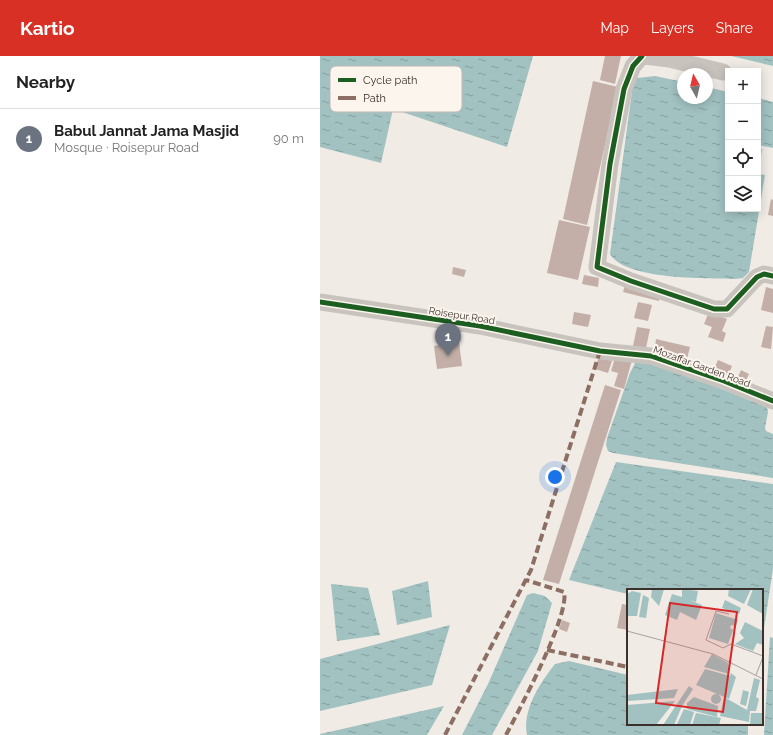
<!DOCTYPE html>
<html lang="en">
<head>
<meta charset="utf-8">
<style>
	body { margin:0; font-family:Raleway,sans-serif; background:#f2f2f2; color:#222 }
	.controls { position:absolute; right:12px; top:12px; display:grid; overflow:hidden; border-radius:0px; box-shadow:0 2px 10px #0003 }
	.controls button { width:36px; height:36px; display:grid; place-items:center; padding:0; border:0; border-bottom:1px solid #e0e0e0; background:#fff; color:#222; font:20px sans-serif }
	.compass { position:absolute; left:357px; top:12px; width:36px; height:36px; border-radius:50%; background:#fff; box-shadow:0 2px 10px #0003; rotate:352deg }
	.you { position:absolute; left:235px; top:421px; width:14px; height:14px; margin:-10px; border:3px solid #fff; border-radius:50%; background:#1a73e8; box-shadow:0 0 0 6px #1a73e833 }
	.badge { display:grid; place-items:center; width:26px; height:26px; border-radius:50%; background:#d93025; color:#fff; font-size:13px; font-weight:700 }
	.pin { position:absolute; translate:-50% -33px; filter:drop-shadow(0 1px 2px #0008) }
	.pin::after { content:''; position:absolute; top:21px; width:14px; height:12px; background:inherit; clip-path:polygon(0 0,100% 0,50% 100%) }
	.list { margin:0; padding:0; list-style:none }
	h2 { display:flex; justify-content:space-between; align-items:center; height:52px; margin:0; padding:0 16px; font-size:17px }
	h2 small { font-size:13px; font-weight:400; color:#767676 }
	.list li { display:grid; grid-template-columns:26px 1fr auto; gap:12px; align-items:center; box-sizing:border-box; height:60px; padding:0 16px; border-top:1px solid #e0e0e0 }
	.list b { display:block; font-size:15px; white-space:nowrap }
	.list p { margin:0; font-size:13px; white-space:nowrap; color:#767676 }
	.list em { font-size:13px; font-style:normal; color:#767676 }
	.icon { flex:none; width:22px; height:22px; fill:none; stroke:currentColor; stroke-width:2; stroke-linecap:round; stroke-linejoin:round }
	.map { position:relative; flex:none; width:453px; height:679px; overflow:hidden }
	header { display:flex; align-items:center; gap:24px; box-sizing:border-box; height:56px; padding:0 20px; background:#d93025; color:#fff }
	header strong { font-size:19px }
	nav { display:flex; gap:22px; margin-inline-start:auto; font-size:14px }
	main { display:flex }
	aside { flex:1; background:#fff }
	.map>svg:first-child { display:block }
	.water { fill:url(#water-ripples) }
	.building { fill:#c3afa7 }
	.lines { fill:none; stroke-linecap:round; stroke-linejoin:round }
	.minor { stroke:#c9c3be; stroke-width:17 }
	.quiet { stroke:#8d6e63; stroke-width:4; stroke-dasharray:8 4; stroke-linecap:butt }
	.cycleway-casing { stroke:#fbf5ee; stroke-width:8 }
	.cycleway { stroke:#1b5e20; stroke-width:5 }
	.labels { text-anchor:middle; stroke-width:4; stroke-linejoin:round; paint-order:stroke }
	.street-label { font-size:10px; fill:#3b302b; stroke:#fbf5ee }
	.inset-road { fill:none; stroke:#a8a09b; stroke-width:1 }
	.view { fill:#d62828; fill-opacity:0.15; stroke:#d62828; stroke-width:2 }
	.inset-edge { fill:none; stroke:#3b302b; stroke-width:2 }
	.key { fill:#fbf5ee; stroke:#c1bab4; stroke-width:1 }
	.key-label { font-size:11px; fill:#3b302b }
</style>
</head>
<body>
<header>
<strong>Kartio</strong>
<nav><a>Map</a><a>Layers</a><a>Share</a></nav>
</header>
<main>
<aside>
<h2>Nearby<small></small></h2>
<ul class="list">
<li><span class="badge" style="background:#6b7280">1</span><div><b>Babul Jannat Jama Masjid</b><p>Mosque · Roisepur Road</p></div><em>90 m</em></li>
</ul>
</aside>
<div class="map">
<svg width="453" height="679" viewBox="0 0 453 679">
	<defs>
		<pattern id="water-ripples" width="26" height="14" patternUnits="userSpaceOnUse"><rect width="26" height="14" fill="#a1c2c1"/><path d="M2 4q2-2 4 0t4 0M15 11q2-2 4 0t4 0" fill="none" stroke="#849e9d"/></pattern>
	</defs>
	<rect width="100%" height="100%" fill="#f0ebe5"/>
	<g class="water">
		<path d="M0 0H213L187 91 73 53 61 107 0 91Z"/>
		<path d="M411 0H453V10Z"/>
		<path d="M335 20 363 26V42H387V31L408 36V153H438V118L445 119 429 216 423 222 415 223C386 222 305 224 290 198L313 28 317 22Z"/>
		<path d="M438 42 453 46V92L438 89Z"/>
		<path d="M326 305 338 308 447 351 448 356 445 372 446 375 453 378V422L293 397 288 395 286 389 287 382 310 317 315 307Z"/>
		<path d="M296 406 453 428V513L444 572 442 571V534H308V538L249 524Z"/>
		<path d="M108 525 112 561 77 569 72 535Z"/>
		<path d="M11 528 48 532 60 579 17 585Z"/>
		<path d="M213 537 225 540 232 547 218 595 172 679H142L168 628 207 539Z"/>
		<path d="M130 569 112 629 0 655V603Z"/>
		<path d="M450 581 453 582V679H444Z"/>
		<path d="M249 605 308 619V668H428V679H207C202 654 220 627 235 608Z"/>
		<path d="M124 650 107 679H0V678Z"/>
	</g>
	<g class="building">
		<path d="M285 0H301L295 28 280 24Z"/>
		<path d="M273 25 298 31 267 169 243 163Z"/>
		<path d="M438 92 442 93 439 114H438Z"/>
		<path d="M451 143 453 144V160L448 159Z"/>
		<path d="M239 164 270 171 258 224 227 217Z"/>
		<path d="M133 211 146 214 144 221 132 218Z"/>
		<path d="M264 219 279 222 278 231 262 228Z"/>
		<path d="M306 226 341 236 339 245 303 236Z"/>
		<path d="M446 231 453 233V257L441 254Z"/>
		<path d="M318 246 332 249 328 265 314 262Z"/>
		<path d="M254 256 271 259 268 271 252 268Z"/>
		<path d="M389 256 407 263 402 275 406 277 403 286 388 281 392 271 384 268Z"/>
		<path d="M446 270 453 271 451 293 441 291Z"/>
		<path d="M317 271 330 273 326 292 313 290Z"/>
		<path d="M336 283 370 291 367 303 334 296Z"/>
		<path d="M139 286 142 310 117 313 114 290Z"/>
		<path d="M296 299 312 304 304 333 294 330 298 317 291 315Z"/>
		<path d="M279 300 292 305 288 317 275 313Z"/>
		<path d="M398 304 412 310 407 323 392 317Z"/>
		<path d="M421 314 429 318 424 329 416 326Z"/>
		<path d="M285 329 301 334 239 528 223 524Z"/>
		<path d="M302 548 308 549V574L297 572Z"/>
		<path d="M242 564 250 567 247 576 239 573Z"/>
	</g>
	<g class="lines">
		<g class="minor">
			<path d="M322 0 313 10 304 33 290 108 277 211 311 225 394 253H407L437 221 444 218 453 220"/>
			<path d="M325 0 349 3 403 16"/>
			<path d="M0 246 160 270 280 295 331 300 404 325 453 345"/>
		</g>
		<g class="quiet">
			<path d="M227 594 308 611"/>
			<path d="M125 679 211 514 280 295"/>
			<path d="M186 679C199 654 250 559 244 536L206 524"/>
		</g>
		<defs>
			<g id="cycleway">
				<path d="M322 0 313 10 304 33 290 108 277 211 311 225 394 253H407L437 221 444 218 453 220"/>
				<path d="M0 246 160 270 280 295 331 300 404 325 453 345"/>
			</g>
		</defs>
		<use href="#cycleway" class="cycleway-casing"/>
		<use href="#cycleway" class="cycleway"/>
	</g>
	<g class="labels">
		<g class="street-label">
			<text transform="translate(142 259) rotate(9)" y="4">Roisepur Road</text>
			<text transform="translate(382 310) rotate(20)" y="4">Mozaffar Garden Road</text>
		</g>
	</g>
	<g transform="translate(307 533)">
		<rect width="136" height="136" fill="#f0ebe5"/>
		<path d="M25 0H37L32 17 24 8ZM55 0 71 2 69 13 62 11 75 16 69 31 53 23 50 31 38 26 45 5 55 8ZM102 0H124L117 15 101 7ZM126 0H136V25L120 16ZM5 2 14 4 10 27H0V5ZM16 6 22 9 19 29 12 28ZM98 11 114 19 112 25 95 19ZM89 24 111 31 109 37 104 36 103 39 106 41 101 55 82 49ZM118 33 136 42V56L130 54 126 62 108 55 117 49 113 44ZM85 65 101 74 102 85 77 78ZM78 80 103 87 97 106 104 84 109 88 102 110 69 96ZM127 89 133 91 129 108 132 110 129 122H123L122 133 93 127 97 108 120 121ZM62 97 66 100 55 117 47 136H36ZM51 100 47 109 0 112V106ZM116 101 122 103 119 117 113 115ZM84 110a5 5 0 1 1 10 0a5 5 0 1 1-10 0ZM67 108 91 117 90 128 60 120V114ZM48 112 29 136H0V116ZM57 120 67 123 63 136 50 135ZM69 124 94 129 92 136H65ZM124 124H136V136H123Z" fill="#a1c2c1"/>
		<path class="inset-road" d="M102 25 89 22 79 51 96 59 104 55 136 67M0 42 86 65 136 90M129 86 136 68"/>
		<path class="view" d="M43 14 110 23 96 123 29 114Z"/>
		<rect width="136" height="136" class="inset-edge"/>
	</g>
	<rect x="10" y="10" width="132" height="46" rx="6" class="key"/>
	<rect x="18" y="22" width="18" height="4" fill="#1b5e20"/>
	<rect x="18" y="40" width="18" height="4" fill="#8d6e63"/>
	<g class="key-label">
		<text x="43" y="28">Cycle path</text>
		<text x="43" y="46">Path</text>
	</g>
</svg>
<div class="controls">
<button>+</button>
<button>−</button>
<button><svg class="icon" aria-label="locate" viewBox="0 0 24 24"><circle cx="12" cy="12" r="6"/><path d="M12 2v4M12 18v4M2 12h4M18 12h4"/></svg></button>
<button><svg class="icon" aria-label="layers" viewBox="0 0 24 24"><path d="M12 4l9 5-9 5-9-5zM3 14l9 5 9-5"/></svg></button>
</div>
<svg class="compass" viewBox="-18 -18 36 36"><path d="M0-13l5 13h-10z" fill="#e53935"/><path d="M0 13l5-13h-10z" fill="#767676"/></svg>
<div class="you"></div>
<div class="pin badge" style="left:128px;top:300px;background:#6b7280">1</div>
</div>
</main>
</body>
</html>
